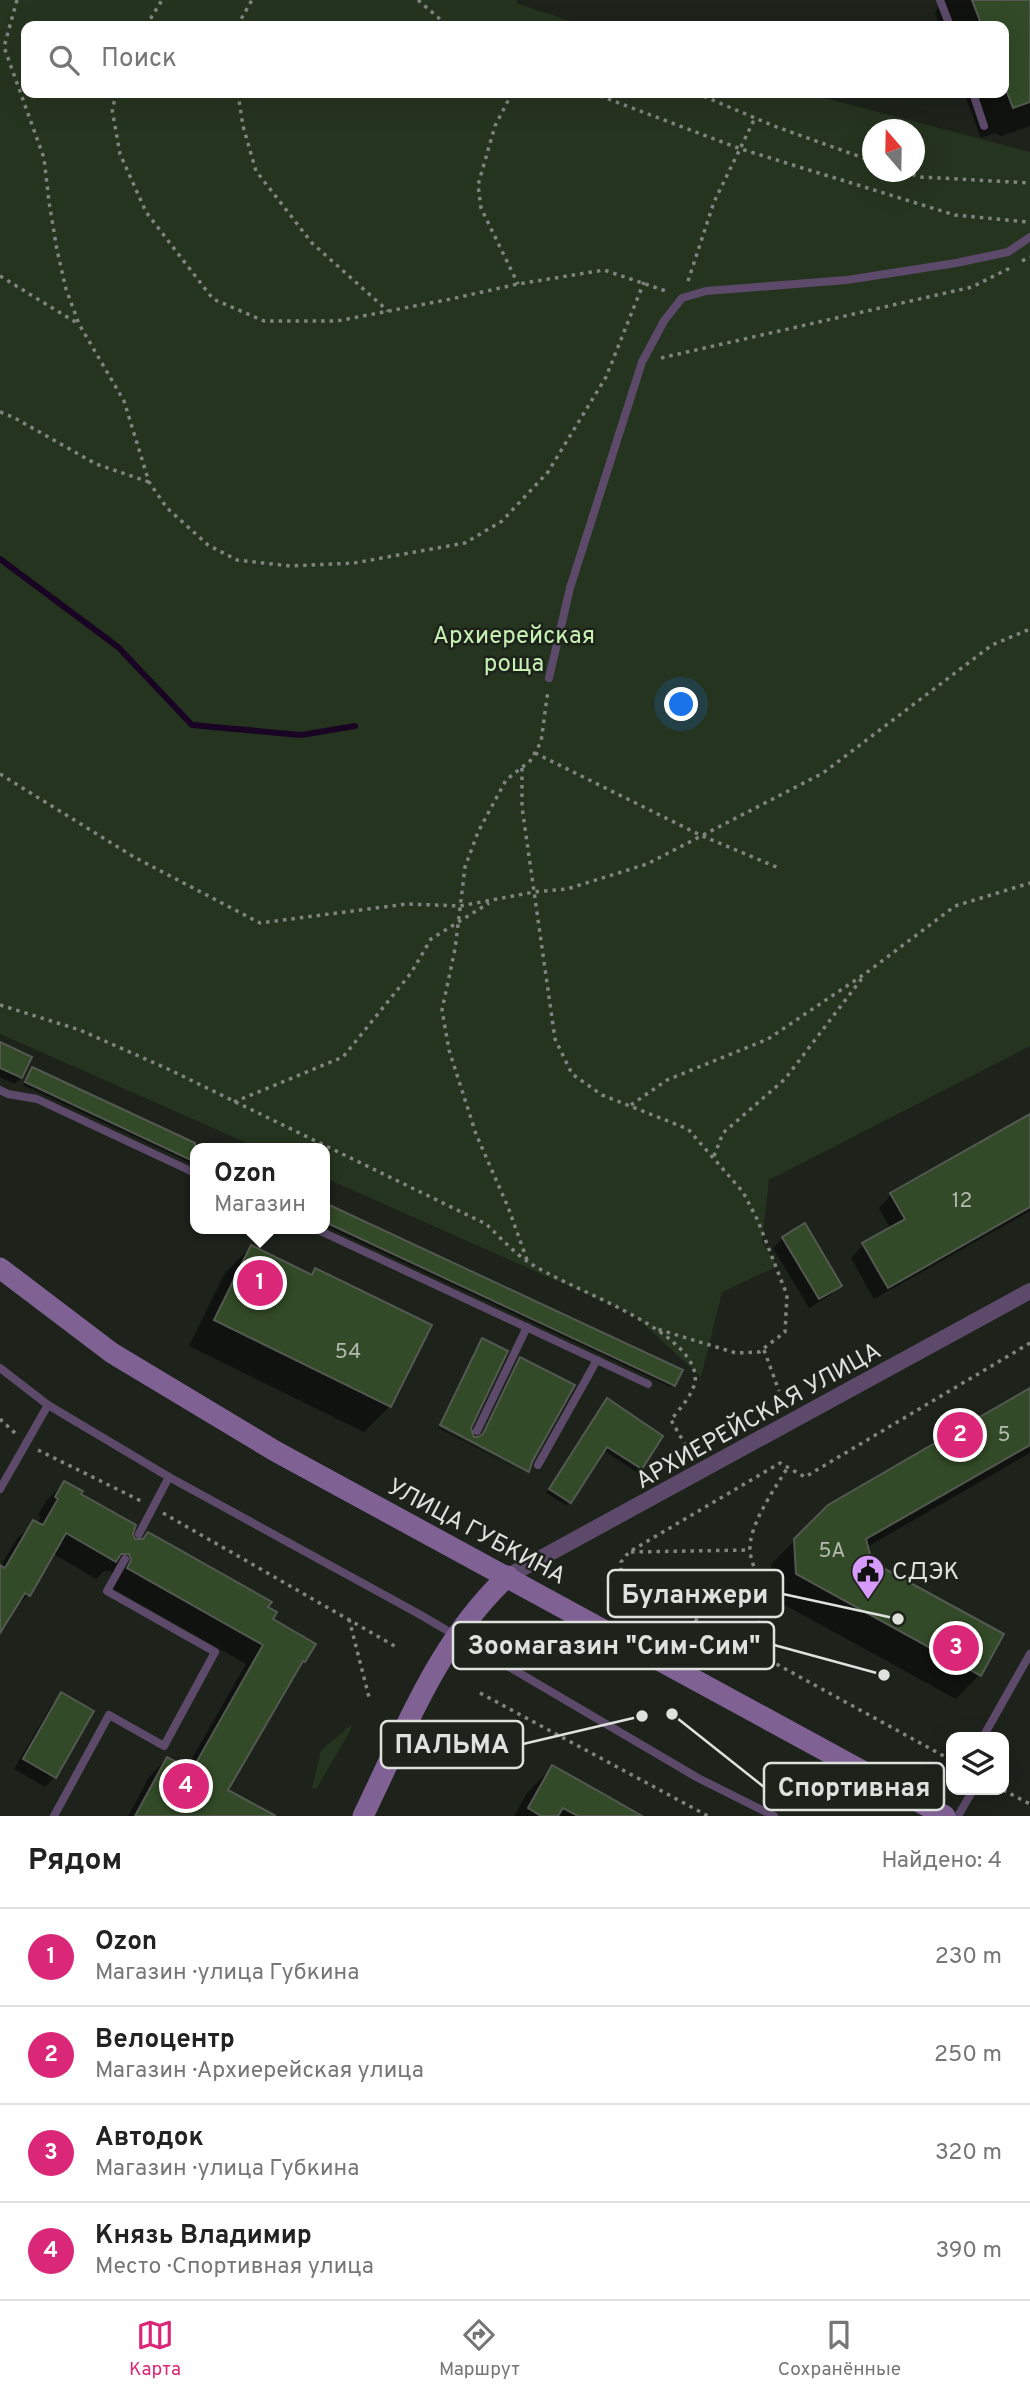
<!DOCTYPE html>
<html lang="ru">
<head>
<meta charset="utf-8">
<style>
	body { margin:0; font-family:Overpass,sans-serif; background:#f2f2f2; color:#222 }
	.controls { position:absolute; right:21px; bottom:21px; display:grid; overflow:hidden; border-radius:14px; box-shadow:0 7px 28px #0002 }
	.controls button { width:63px; height:63px; display:grid; place-items:center; padding:0; border:0; border-bottom:2px solid #e0e0e0; background:#fff; color:#222; font:35px sans-serif }
	.compass { position:absolute; left:862px; top:119px; width:63px; height:63px; border-radius:50%; background:#fff; box-shadow:0 7px 28px #0002; rotate:340deg }
	.you { position:absolute; left:682px; top:705px; width:24px; height:24px; margin:-18px; border:5px solid #fff; border-radius:50%; background:#1a73e8; box-shadow:0 0 0 10px #1a73e833 }
	.badge { display:grid; place-items:center; width:46px; height:46px; border-radius:50%; background:#db2777; color:#fff; font-size:23px; font-weight:700 }
	.pin { position:absolute; translate:-50% -50%; border:4px solid #fff; box-shadow:0 2px 7px #0006 }
	.popup { position:absolute; left:190px; top:1143px; width:140px; height:91px; box-sizing:border-box; display:grid; place-content:center; border-radius:14px; background:#fff; filter:drop-shadow(0 2px 5px #0005); font-size:23px; white-space:nowrap; color:#767676 }
	.popup b { font-size:26px; color:#222 }
	.popup::after { content:''; position:absolute; left:50%; top:100%; margin-left:-14px; border:14px solid transparent; border-top-color:#fff }
	.list { margin:0; padding:0; list-style:none }
	h2 { display:flex; justify-content:space-between; align-items:center; height:91px; margin:0; padding:0 28px; font-size:30px }
	h2 small { font-size:23px; font-weight:400; color:#767676 }
	.list li { display:grid; grid-template-columns:46px 1fr auto; gap:21px; align-items:center; box-sizing:border-box; height:98px; padding:0 28px; border-top:2px solid #e0e0e0 }
	.list b { display:block; font-size:26px; white-space:nowrap }
	.list p { margin:0; font-size:23px; white-space:nowrap; color:#767676 }
	.list em { font-size:23px; font-style:normal; color:#767676 }
	.icon { flex:none; width:38px; height:38px; fill:none; stroke:currentColor; stroke-width:2; stroke-linecap:round; stroke-linejoin:round }
	.map { position:relative; flex:none; width:1030px; height:1816px; overflow:hidden }
	.search { position:absolute; background:#fff; box-shadow:0 7px 28px #0002; left:21px; right:21px; top:21px; height:77px; display:flex; align-items:center; gap:18px; box-sizing:border-box; padding:0 24px; border-radius:14px; color:#767676; font-size:26px }
	.sheet { height:483px; background:#fff }
	nav { display:flex; justify-content:space-around; align-items:center; box-sizing:border-box; height:98px; border-top:2px solid #e0e0e0; background:#fff; font-size:19px; color:#767676 }
	nav a { display:grid; justify-items:center; gap:4px }
	nav .on { color:#db2777 }
	.map>svg:first-child { display:block }
	.green { fill:#25341f; fill-rule:evenodd }
	.shadow { fill:#0007 }
	.lines { fill:none; stroke-linecap:round; stroke-linejoin:round }
	.stream { stroke:#190523; stroke-width:6 }
	.building { fill:#324a27; stroke:#535951; stroke-width:2 }
	.path { stroke:#80847e; stroke-width:3.5; stroke-dasharray:3.5 5; stroke-linecap:butt }
	.lane { stroke:#5d4a6a; stroke-width:8 }
	.street { stroke:#5d4a6a; stroke-width:16 }
	.secondary { stroke:#806193; stroke-width:21 }
	.labels { text-anchor:middle; stroke-width:5; stroke-linejoin:round; paint-order:stroke }
	.number-label { font-size:21px; fill:#b3bbaf }
	.park-label { font-size:24px; fill:#c5f0b2; stroke:#1d221b }
	.street-label { font-size:24px; fill:#dee1dc; stroke:#1d221b }
	.poi-label { font-size:24px; fill:#dee1dc; stroke:#1d221b; text-anchor:start }
	.leader { fill:none; stroke:#dee1dc; stroke-width:2.5 }
	.callout-dot { fill:#dee1dc; stroke:#1d221b; stroke-width:2.5 }
	.callout { fill:#1d221b; stroke:#dee1dc; stroke-width:2.5 }
	.callout-label { font-size:26px; text-anchor:middle; font-weight:bold; fill:#dee1dc }
</style>
</head>
<body>
<div class="map">
<svg width="1030" height="1816" viewBox="0 0 1030 1816">
	<rect width="100%" height="100%" fill="#1d221b"/>
	<g class="green">
		<path d="M0 0H516L518 4 586 26H26V93H806L1030 152V1046L769 1180 762 1242 778 1266 722 1292 701 1377 634 1315 325 1178V1148H258L0 1034ZM872 130H914V172H872Z"/>
		<path d="M351 1725V1729L317 1788H312L321 1750Z"/>
	</g>
	<g class="shadow">
		<path d="M942 0H1030V126L1001 136 995 133 981 138 964 93H1004V26H940L935 13Z"/>
		<path d="M0 1044 21 1077 15 1084 0 1077Z"/>
		<path d="M33 1069 203 1148H195V1165L23 1085Z"/>
		<path d="M1030 1116V1211L874 1299 851 1258 863 1245 891 1229 879 1208 891 1195Z"/>
		<path d="M325 1205 681 1371 674 1385 671 1387 325 1226Z"/>
		<path d="M783 1238 840 1285 830 1295 809 1308 773 1248Z"/>
		<path d="M251 1247 310 1276 316 1270 390 1406 364 1432 189 1346 225 1273Z"/>
		<path d="M1030 1390V1453L867 1547 871 1563 979 1675 956 1699 772 1598 771 1564 829 1507Z"/>
		<path d="M604 1404 640 1468 637 1472 603 1450 566 1505 546 1493Z"/>
		<path d="M439 1427 526 1473 438 1428Z"/>
		<path d="M64 1483 131 1534 134 1541H141L148 1534 266 1608 271 1620 304 1661 296 1669 226 1791 272 1816H128L149 1777 167 1759 186 1769 246 1664 110 1587 114 1579 111 1571H104L96 1579 52 1553 28 1595 10 1613 0 1630V1567L16 1540 34 1522 37 1524 41 1517 38 1515 46 1501Z"/>
		<path d="M61 1694 55 1777 45 1787 14 1769 52 1704Z"/>
		<path d="M552 1767 638 1816H514L527 1793Z"/>
	</g>
	<g class="lines">
		<path class="stream" d="M0 559 118 647 192 725 301 735 355 726"/>
	</g>
	<g class="building">
		<path d="M972 0H1030V102L1013 108 1004 84V26H982Z"/>
		<path d="M0 1042 32 1057 22 1078 0 1068Z"/>
		<path d="M32 1067 195 1143V1162L25 1082Z"/>
		<path d="M1030 1114V1207L888 1288 862 1243 905 1219 890 1193Z"/>
		<path d="M325 1203 683 1370 675 1386 325 1222Z"/>
		<path d="M805 1223 842 1286 819 1299 782 1237Z"/>
		<path d="M251 1245 312 1275 315 1268 432 1325 391 1407 214 1320Z"/>
		<path d="M482 1338 508 1351 471 1428 474 1437H478L483 1434 520 1357 575 1385 532 1462 529 1472 440 1425Z"/>
		<path d="M1030 1388V1445L866 1539 872 1562 1004 1634 981 1676 796 1574 794 1539 828 1505Z"/>
		<path d="M607 1398 663 1436 642 1469 607 1447 571 1503 549 1489Z"/>
		<path d="M64 1481 83 1491 81 1494 136 1525 133 1534 135 1539H143L148 1532 272 1602 268 1607 277 1612 273 1619 316 1644 305 1662 303 1661 228 1790 276 1816H135L167 1757 192 1770 263 1645 127 1568 131 1560 129 1554H121L116 1562 66 1533 30 1596 25 1593 0 1633V1565L5 1568 33 1520 43 1525 58 1499 55 1497Z"/>
		<path d="M61 1692 94 1711 56 1778 23 1759Z"/>
		<path d="M552 1765 609 1797 642 1816H578L563 1808 558 1816H541L528 1808Z"/>
	</g>
	<g class="lines">
		<g class="path">
			<path d="M17 0 4 47 44 158 49 202 57 250 66 289 79 324 124 401 149 482 167 508 208 545 237 560 290 566 354 563 465 543 502 521 548 472 606 377 644 282"/>
			<path d="M418 0 448 26"/>
			<path d="M504 24 510 26"/>
			<path d="M146 26 162 0"/>
			<path d="M237 26 252 0"/>
			<path d="M117 93 112 109 120 154 146 212 213 299 264 321H337L451 299 518 284 604 270 669 292"/>
			<path d="M238 93 243 126 256 171 312 243 388 311"/>
			<path d="M512 93 495 126 478 185 481 208 518 284"/>
			<path d="M592 93 741 149 955 215 1028 222"/>
			<path d="M696 93 774 126 872 161"/>
			<path d="M904 172 921 177 1030 183"/>
			<path d="M1022 261 1030 257"/>
			<path d="M0 276 77 323"/>
			<path d="M688 281 714 202 755 118"/>
			<path d="M661 358 972 287 1012 267"/>
			<path d="M0 412 13 417 96 464 149 482"/>
			<path d="M535 753 700 835 779 868"/>
			<path d="M522 768V807L555 1039 572 1074 602 1095 688 1129 743 1192 758 1221 787 1295 785 1332 759 1352 736 1353 657 1329"/>
			<path d="M0 774 134 857 260 923 407 904 460 906 534 892 567 889 647 864 823 773 992 645 1030 629"/>
			<path d="M0 1005 80 1030 168 1069 486 1224C500 1237 514 1253 530 1263 568 1289 686 1326 695 1374 698 1390 680 1408 671 1420L690 1453"/>
			<path d="M234 1102 343 1057 411 973 431 939 489 903"/>
			<path d="M631 1105 667 1080 768 1039 866 973 955 906 1030 883"/>
			<path d="M714 1156 723 1133 785 1079 863 977"/>
			<path d="M527 1260 508 1207 476 1134 449 1050 442 1010 455 949 465 867 478 832 506 780 530 761 541 742 548 690"/>
			<path d="M764 1350 779 1391"/>
			<path d="M0 1419 15 1433"/>
			<path d="M38 1450 141 1501"/>
			<path d="M163 1513 398 1648"/>
			<path d="M631 1552 749 1550"/>
			<path d="M349 1619 370 1701"/>
			<path d="M746 1646 774 1600C763 1586 752 1569 750 1551 748 1526 775 1488 788 1467"/>
			<path d="M480 1693 708 1816"/>
			<path d="M951 1760 629 1583 621 1575V1562L629 1552 780 1463 805 1477 1030 1343"/>
			<path d="M1003 1790 1030 1804"/>
		</g>
		<g class="lane">
			<path d="M940 0 950 26"/>
			<path d="M973 93 984 126"/>
			<path d="M549 678 570 588 642 362 664 321 682 298 706 291 847 280 956 263 1008 252 1030 237"/>
			<path d="M0 1090 8 1094 37 1099 195 1173"/>
			<path d="M316 1229 648 1384"/>
			<path d="M0 1368 48 1405 169 1477 419 1614 698 1778 774 1816"/>
			<path d="M477 1431 527 1327"/>
			<path d="M538 1465 597 1360"/>
			<path d="M0 1489 48 1405"/>
			<path d="M139 1534 169 1477"/>
			<path d="M983 1737 1030 1654"/>
			<path d="M54 1816 109 1715 164 1746 215 1652 107 1591 125 1559"/>
			<path d="M958 1816 973 1790"/>
		</g>
		<path class="street" d="M508 1576 1030 1291"/>
		<g class="secondary">
			<path d="M0 1268 112 1353 275 1451 945 1816"/>
			<path d="M363 1816C404 1732 438 1641 508 1576"/>
		</g>
	</g>
	<defs>
		<symbol id="civic-pin" viewBox="-11 -11 22 30"><path d="M0 17L-7.5 6A9.5 9.5 0 1 1 7.5 6Z" fill="#d69bfa" stroke="#1d221b"/><path d="M-.6-6.5H3V-4.5H.6V-3L4-1V1h2V6H-6V1h2V-1L-.6-3ZM-1.2 2.5V6h2.4V2.5Z" fill="#111"/></symbol>
	</defs>
	<g fill-rule="evenodd">
		<use href="#civic-pin" x="849" y="1552" width="38" height="52"/>
	</g>
	<g class="labels">
		<g class="number-label">
			<text x="962" y="1207">12</text>
			<text x="348" y="1358">54</text>
			<text x="1004" y="1441">5</text>
			<text x="832" y="1557">5А</text>
		</g>
		<g class="park-label">
			<text x="514" y="643">Архиерейская<tspan x="514" dy="28">роща</tspan></text>
		</g>
		<g class="street-label">
			<text transform="translate(758 1415) rotate(-29)" y="8">АРХИЕРЕЙСКАЯ УЛИЦА</text>
			<text transform="translate(477 1531) rotate(28)" y="8">УЛИЦА ГУБКИНА</text>
		</g>
		<g class="poi-label">
			<text x="892" y="1579">СДЭК</text>
		</g>
	</g>
	<path class="leader" d="M898 1619L783 1594M884 1675L774 1645M642 1716L523 1744M672 1714L764 1787"/>
	<g class="callout-dot">
		<circle cx="898" cy="1619" r="7"/>
		<circle cx="884" cy="1675" r="7"/>
		<circle cx="642" cy="1716" r="7"/>
		<circle cx="672" cy="1714" r="7"/>
	</g>
	<g class="callout">
		<rect x="608" y="1570" width="175" height="47" rx="7"/>
		<rect x="453" y="1622" width="321" height="47" rx="7"/>
		<rect x="381" y="1721" width="142" height="47" rx="7"/>
		<rect x="764" y="1763" width="180" height="47" rx="7"/>
	</g>
	<g class="callout-label">
		<text x="695" y="1603">Буланжери</text>
		<text x="614" y="1654">Зоомагазин "Сим-Сим"</text>
		<text x="452" y="1753">ПАЛЬМА</text>
		<text x="854" y="1796">Спортивная</text>
	</g>
</svg>
<div class="controls">
<button><svg class="icon" aria-label="layers" viewBox="0 0 24 24"><path d="M12 4l9 5-9 5-9-5zM3 14l9 5 9-5"/></svg></button>
</div>
<svg class="compass" viewBox="-18 -18 36 36"><path d="M0-13l5 13h-10z" fill="#e53935"/><path d="M0 13l5-13h-10z" fill="#767676"/></svg>
<div class="you"></div>
<div class="pin badge" style="left:260px;top:1283px">1</div>
<div class="popup"><b>Ozon</b>Магазин</div>
<div class="pin badge" style="left:960px;top:1435px">2</div>
<div class="pin badge" style="left:956px;top:1648px">3</div>
<div class="pin badge" style="left:186px;top:1786px">4</div>
<div class="search"><svg class="icon" aria-label="search" viewBox="0 0 24 24"><circle cx="10" cy="10" r="6"/><path d="M15 15l6 6"/></svg>Поиск</div>
</div>
<section class="sheet">
<h2>Рядом<small>Найдено: 4</small></h2>
<ul class="list">
<li><span class="badge">1</span><div><b>Ozon</b><p>Магазин · улица Губкина</p></div><em>230 m</em></li>
<li><span class="badge">2</span><div><b>Велоцентр</b><p>Магазин · Архиерейская улица</p></div><em>250 m</em></li>
<li><span class="badge">3</span><div><b>Автодок</b><p>Магазин · улица Губкина</p></div><em>320 m</em></li>
<li><span class="badge">4</span><div><b>Князь Владимир</b><p>Место · Спортивная улица</p></div><em>390 m</em></li>
</ul>
</section>
<nav>
<a class="on"><svg class="icon" aria-label="map" viewBox="0 0 24 24"><path d="M3 6l6-2 6 2 6-2v14l-6 2-6-2-6 2zM9 4v14M15 6v14"/></svg>Карта</a>
<a><svg class="icon" aria-label="directions" viewBox="0 0 24 24"><path d="M12 3l9 9-9 9-9-9zM9 14v-3h6M13 9l2 2-2 2"/></svg>Маршрут</a>
<a><svg class="icon" aria-label="saved" viewBox="0 0 24 24"><path d="M7 4h10v16l-5-4-5 4z"/></svg>Сохранённые</a>
</nav>
</body>
</html>
